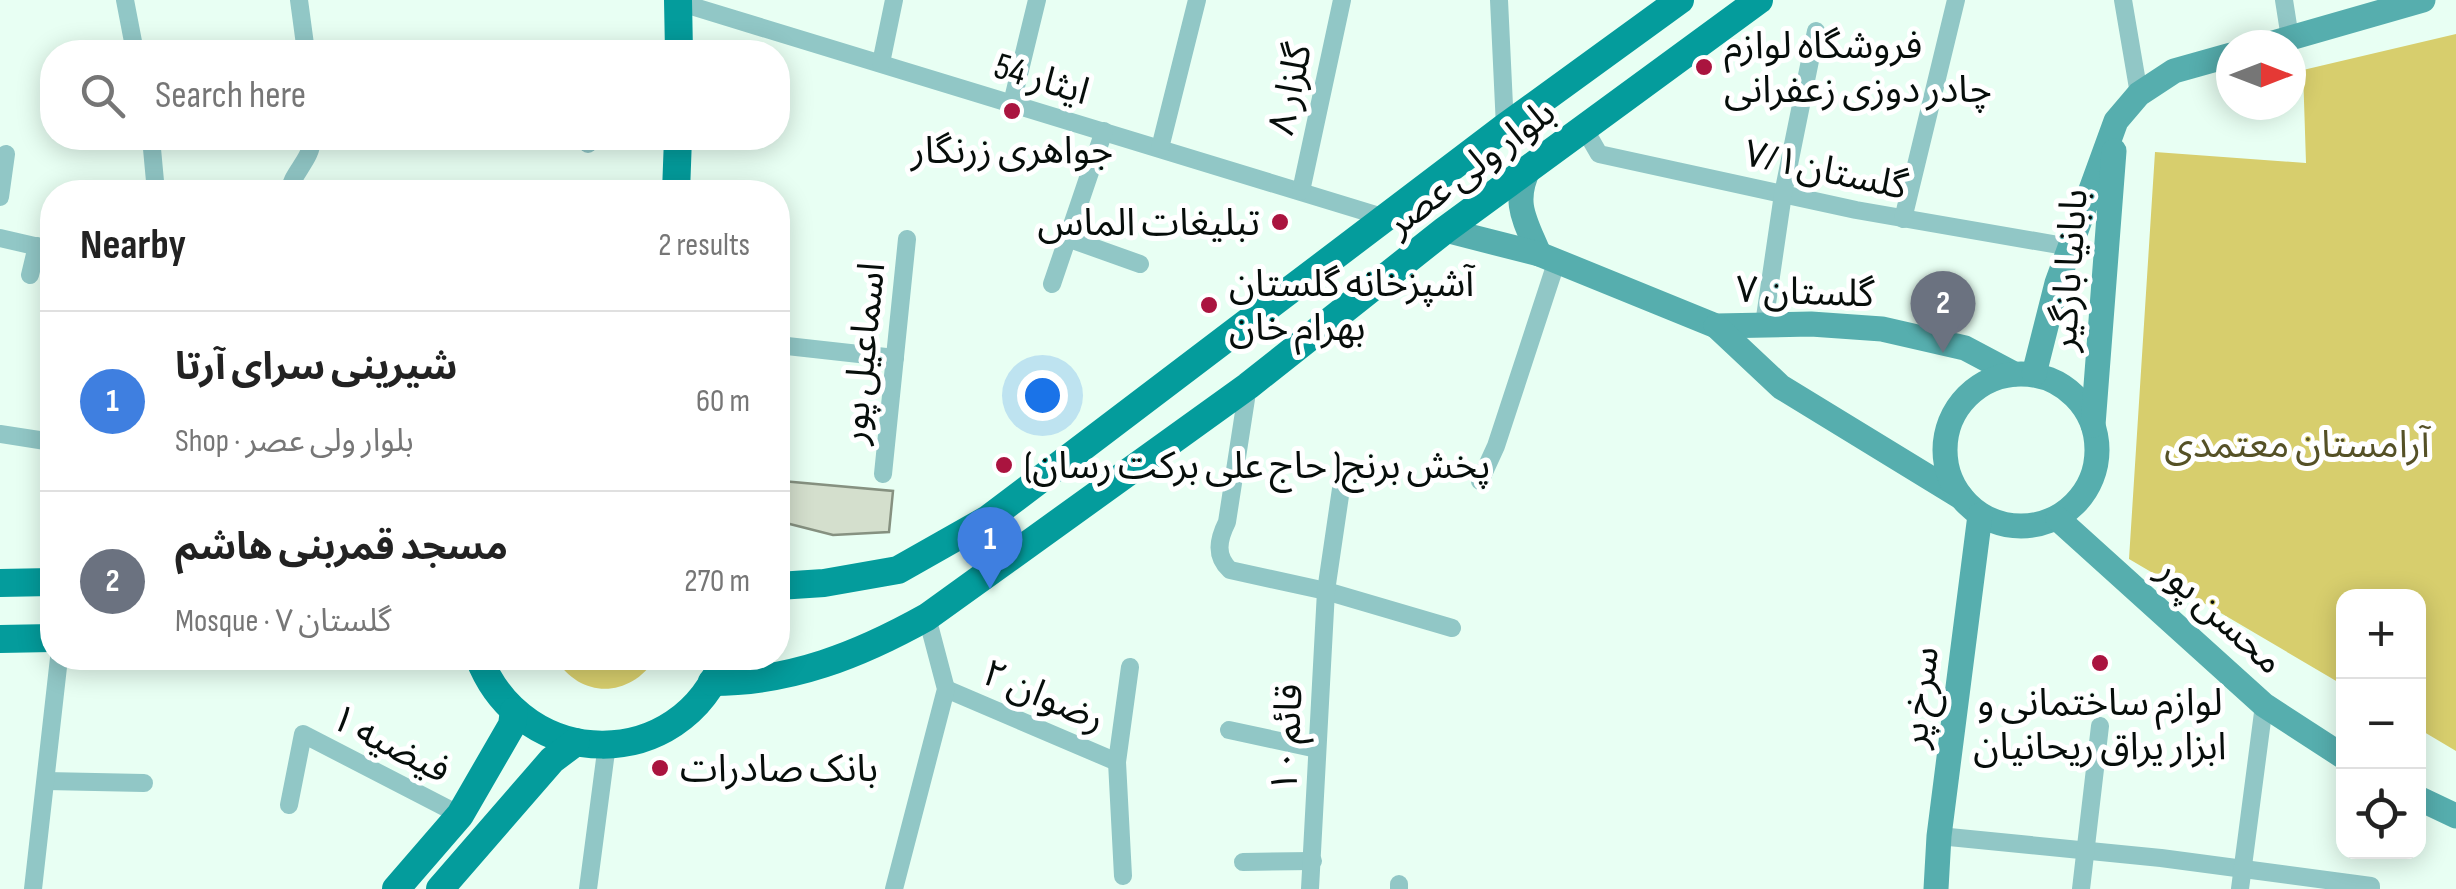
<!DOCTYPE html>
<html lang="en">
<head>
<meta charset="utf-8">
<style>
	body { margin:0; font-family:"Sofia Sans Condensed","Noto Sans Arabic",sans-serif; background:#f2f2f2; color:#222 }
	.controls { position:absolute; right:30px; bottom:30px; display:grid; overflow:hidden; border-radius:20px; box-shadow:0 5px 25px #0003 }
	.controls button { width:90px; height:90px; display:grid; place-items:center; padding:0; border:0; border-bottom:2px solid #e0e0e0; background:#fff; color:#222; font:50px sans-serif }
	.compass { position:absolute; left:2216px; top:30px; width:90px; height:90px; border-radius:50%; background:#fff; box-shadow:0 5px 25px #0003; rotate:90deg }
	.you { position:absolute; left:1042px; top:395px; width:35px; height:35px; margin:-25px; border:8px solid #fff; border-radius:50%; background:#1a73e8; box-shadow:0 0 0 15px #1a73e833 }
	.badge { display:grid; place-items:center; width:65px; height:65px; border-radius:50%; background:#db2777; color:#fff; font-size:32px; font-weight:700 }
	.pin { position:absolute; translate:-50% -82px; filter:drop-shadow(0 2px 5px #0008) }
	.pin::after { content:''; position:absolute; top:52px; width:35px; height:30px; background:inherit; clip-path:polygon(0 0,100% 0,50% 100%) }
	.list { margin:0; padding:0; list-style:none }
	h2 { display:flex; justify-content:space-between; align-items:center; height:130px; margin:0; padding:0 40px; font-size:42px }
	h2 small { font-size:32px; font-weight:400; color:#767676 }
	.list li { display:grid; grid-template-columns:65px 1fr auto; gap:30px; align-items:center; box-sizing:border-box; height:180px; padding:0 40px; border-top:2px solid #e0e0e0 }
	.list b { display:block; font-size:38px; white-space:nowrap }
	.list p { margin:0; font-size:32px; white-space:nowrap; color:#767676 }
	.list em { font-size:32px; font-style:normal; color:#767676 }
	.icon { flex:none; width:55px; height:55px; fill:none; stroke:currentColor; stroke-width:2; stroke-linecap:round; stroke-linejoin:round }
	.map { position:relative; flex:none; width:2456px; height:889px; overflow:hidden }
	.search { position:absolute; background:#fff; box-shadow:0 5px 25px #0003; left:40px; top:40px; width:750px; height:110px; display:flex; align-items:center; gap:25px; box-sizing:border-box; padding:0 35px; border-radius:40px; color:#767676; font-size:38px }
	.panel { position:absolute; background:#fff; box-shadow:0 5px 25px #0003; left:40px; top:180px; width:750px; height:490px; border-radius:40px }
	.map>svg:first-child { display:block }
	.green { fill:#d7ce6d }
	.building { fill:#d4dfcd; stroke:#869180; stroke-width:2.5 }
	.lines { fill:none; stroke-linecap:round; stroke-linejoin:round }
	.street { stroke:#91c7c6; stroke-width:18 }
	.secondary { stroke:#56aeae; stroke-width:25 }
	.primary { stroke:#049c9c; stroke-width:28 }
	.poi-dot { fill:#aa143f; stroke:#fff; stroke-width:4 }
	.labels { text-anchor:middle; stroke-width:10; stroke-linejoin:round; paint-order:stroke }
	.poi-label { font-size:38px; fill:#070e0b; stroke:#fff; text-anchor:start }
	.street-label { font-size:38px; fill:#070e0b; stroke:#fff }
	.park-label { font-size:38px; fill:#555126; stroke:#fff }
</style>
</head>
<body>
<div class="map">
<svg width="2456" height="889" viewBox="0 0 2456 889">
	<rect width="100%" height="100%" fill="#e8fff3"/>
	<g class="green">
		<path d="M2456 34V751L2419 729 2418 596H2344L2343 685 2129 559 2155 152 2306 163 2303 70Z"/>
		<path d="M555 658H656C630 698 581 700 555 658Z"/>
	</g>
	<path class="building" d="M782 481 893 491 889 532 833 535 778 521Z"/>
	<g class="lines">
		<g class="street">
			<path d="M125 0 135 52"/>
			<path d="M299 0 306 52"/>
			<path d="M1499 0 1505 127"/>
			<path d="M2123 0 2139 94"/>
			<path d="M2284 0 2290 38"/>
			<path d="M678 2 1386 218"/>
			<path d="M465 52V49L529 52"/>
			<path d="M881 63 894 0"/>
			<path d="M1012 103 1037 0"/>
			<path d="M1584 128 1599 154 1856 210 2070 247"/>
			<path d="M151 138 156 192"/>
			<path d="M588 144V138"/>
			<path d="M1160 148 1197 0"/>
			<path d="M1301 191 1342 0"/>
			<path d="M289 192C292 172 312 160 312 138"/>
			<path d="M0 197 6 154"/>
			<path d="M1903 219 1956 0"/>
			<path d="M0 238 52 250"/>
			<path d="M1067 238 1140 264"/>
			<path d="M30 275 37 246"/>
			<path d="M1052 284 1104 131"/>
			<path d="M1764 324 1783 194 1816 31"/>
			<path d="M778 345 895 358"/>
			<path d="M1248 386 1227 522C1218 540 1215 556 1230 570L1326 591 1452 628"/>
			<path d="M0 434 52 442"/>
			<path d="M883 474 907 239"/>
			<path d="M1480 481 1496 446 1557 260"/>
			<path d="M946 689 1117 762"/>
			<path d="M1229 730 1317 749"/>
			<path d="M46 781 144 783"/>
			<path d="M289 805 303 734 460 815"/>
			<path d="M1939 836 2161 858 2371 886V889"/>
			<path d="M1243 862 1313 861"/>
			<path d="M1123 876 1117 762 1130 667"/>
			<path d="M1399 884V889"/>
			<path d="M33 889 59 658"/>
			<path d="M588 889 607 744"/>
			<path d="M894 889 946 689 927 617"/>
			<path d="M1310 889 1326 591 1342 482"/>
			<path d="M2081 889 2100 726"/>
			<path d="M2240 889 2264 705"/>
		</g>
		<g class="secondary">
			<path d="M2266 45 2423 0"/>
			<path d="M1529 168C1512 203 1525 220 1539 254"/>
			<path d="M1445 230 1539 254 1716 326 1811 324 1882 329 1965 348 2014 374"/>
			<path d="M1716 326 1781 387 1961 497"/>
			<circle cx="2021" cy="450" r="76"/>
			<path d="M2034 374 2057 283 2116 121 2139 94 2174 71 2231 55"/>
			<path d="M2093 425 2114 151"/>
			<path d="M2058 519 2264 705 2344 757"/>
			<path d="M2418 798 2456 816"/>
			<path d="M1936 889 1939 836 1980 515"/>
		</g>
		<g class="primary">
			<path d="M678 0 679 52"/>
			<path d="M676 192 678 138"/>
			<path d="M0 583 52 582"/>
			<path d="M778 586 824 583 898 570 988 519 1505 127 1680 0"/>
			<path d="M0 639 52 638"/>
			<path d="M479 658C523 772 681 775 724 658"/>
			<path d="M712 682C791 682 859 655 927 617L1248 386 1445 230 1759 0"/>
			<path d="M396 889 460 815 512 725 514 711"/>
			<path d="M440 889 552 760 576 742"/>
		</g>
	</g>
	<g class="poi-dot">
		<circle cx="1704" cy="67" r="10"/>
		<circle cx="1012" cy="111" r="10"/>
		<circle cx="1280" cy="222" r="10"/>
		<circle cx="1209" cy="305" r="10"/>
		<circle cx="1004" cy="465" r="10"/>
		<circle cx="2100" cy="663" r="10"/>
		<circle cx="660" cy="768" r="10"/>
	</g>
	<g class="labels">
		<g class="poi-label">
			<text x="1724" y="58">فروشگاه لوازم<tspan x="1724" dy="44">چادر دوزی زعفرانی</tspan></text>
			<text x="1012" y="163" text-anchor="middle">جواهری زرنگار</text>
			<text x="1260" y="235" text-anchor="end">تبلیغات الماس</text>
			<text x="1229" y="296">آشپزخانه گلستان<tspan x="1229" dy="44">بهرام خان</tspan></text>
			<text x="1024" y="478">پخش برنج( حاج علی برکت رسان)</text>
			<text x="2100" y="715" text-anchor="middle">لوازم ساختمانی و<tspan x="2100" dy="44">ابزار یراق ریحانیان</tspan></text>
			<text x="680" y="781">بانک صادرات</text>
		</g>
		<g class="street-label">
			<text transform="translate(1042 78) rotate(17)" y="13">ایثار 54</text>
			<text transform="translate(1289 89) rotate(-78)" y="13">گلزار ۸</text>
			<text transform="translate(1470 167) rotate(-37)" y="13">بلوار ولی عصر</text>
			<text transform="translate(1826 169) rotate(12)" y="13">گلستان۷/۱</text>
			<text transform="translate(2068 270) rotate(-86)" y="13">بابانیا بازگیر</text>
			<text transform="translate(1805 291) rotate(2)" y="13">گلستان ۷</text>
			<text transform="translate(862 353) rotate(-84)" y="13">اسماعیل پور</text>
			<text transform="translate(2221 615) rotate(42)" y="13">محسن پور</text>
			<text transform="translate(1044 695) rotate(23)" y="13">رضوان ۲</text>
			<text transform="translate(1919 697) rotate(-83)" y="13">سرخ پر</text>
			<text transform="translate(1286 738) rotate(-87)" y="13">قائم ۱۰</text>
			<text transform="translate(391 743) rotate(27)" y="13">فیضیه ۱</text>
		</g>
		<g class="park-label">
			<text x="2297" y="457">آرامستان معتمدی</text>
		</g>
	</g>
</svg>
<div class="controls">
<button>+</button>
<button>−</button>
<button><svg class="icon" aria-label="locate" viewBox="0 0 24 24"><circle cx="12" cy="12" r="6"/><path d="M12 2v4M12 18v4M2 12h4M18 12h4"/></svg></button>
</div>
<svg class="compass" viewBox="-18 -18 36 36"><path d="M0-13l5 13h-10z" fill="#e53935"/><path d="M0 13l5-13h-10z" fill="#767676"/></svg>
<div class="you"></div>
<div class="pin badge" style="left:990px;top:589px;background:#3f7fe0">1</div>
<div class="pin badge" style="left:1943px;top:353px;background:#6b7280">2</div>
<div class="search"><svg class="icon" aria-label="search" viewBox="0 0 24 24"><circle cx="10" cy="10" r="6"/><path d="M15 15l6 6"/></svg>Search here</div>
<section class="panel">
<h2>Nearby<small>2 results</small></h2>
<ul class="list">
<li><span class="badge" style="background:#3f7fe0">1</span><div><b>شیرینی سرای آرتا</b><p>Shop · بلوار ولی عصر</p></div><em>60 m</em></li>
<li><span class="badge" style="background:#6b7280">2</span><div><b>مسجد قمربنی هاشم</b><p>Mosque · گلستان ۷</p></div><em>270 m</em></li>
</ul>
</section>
</div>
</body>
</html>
